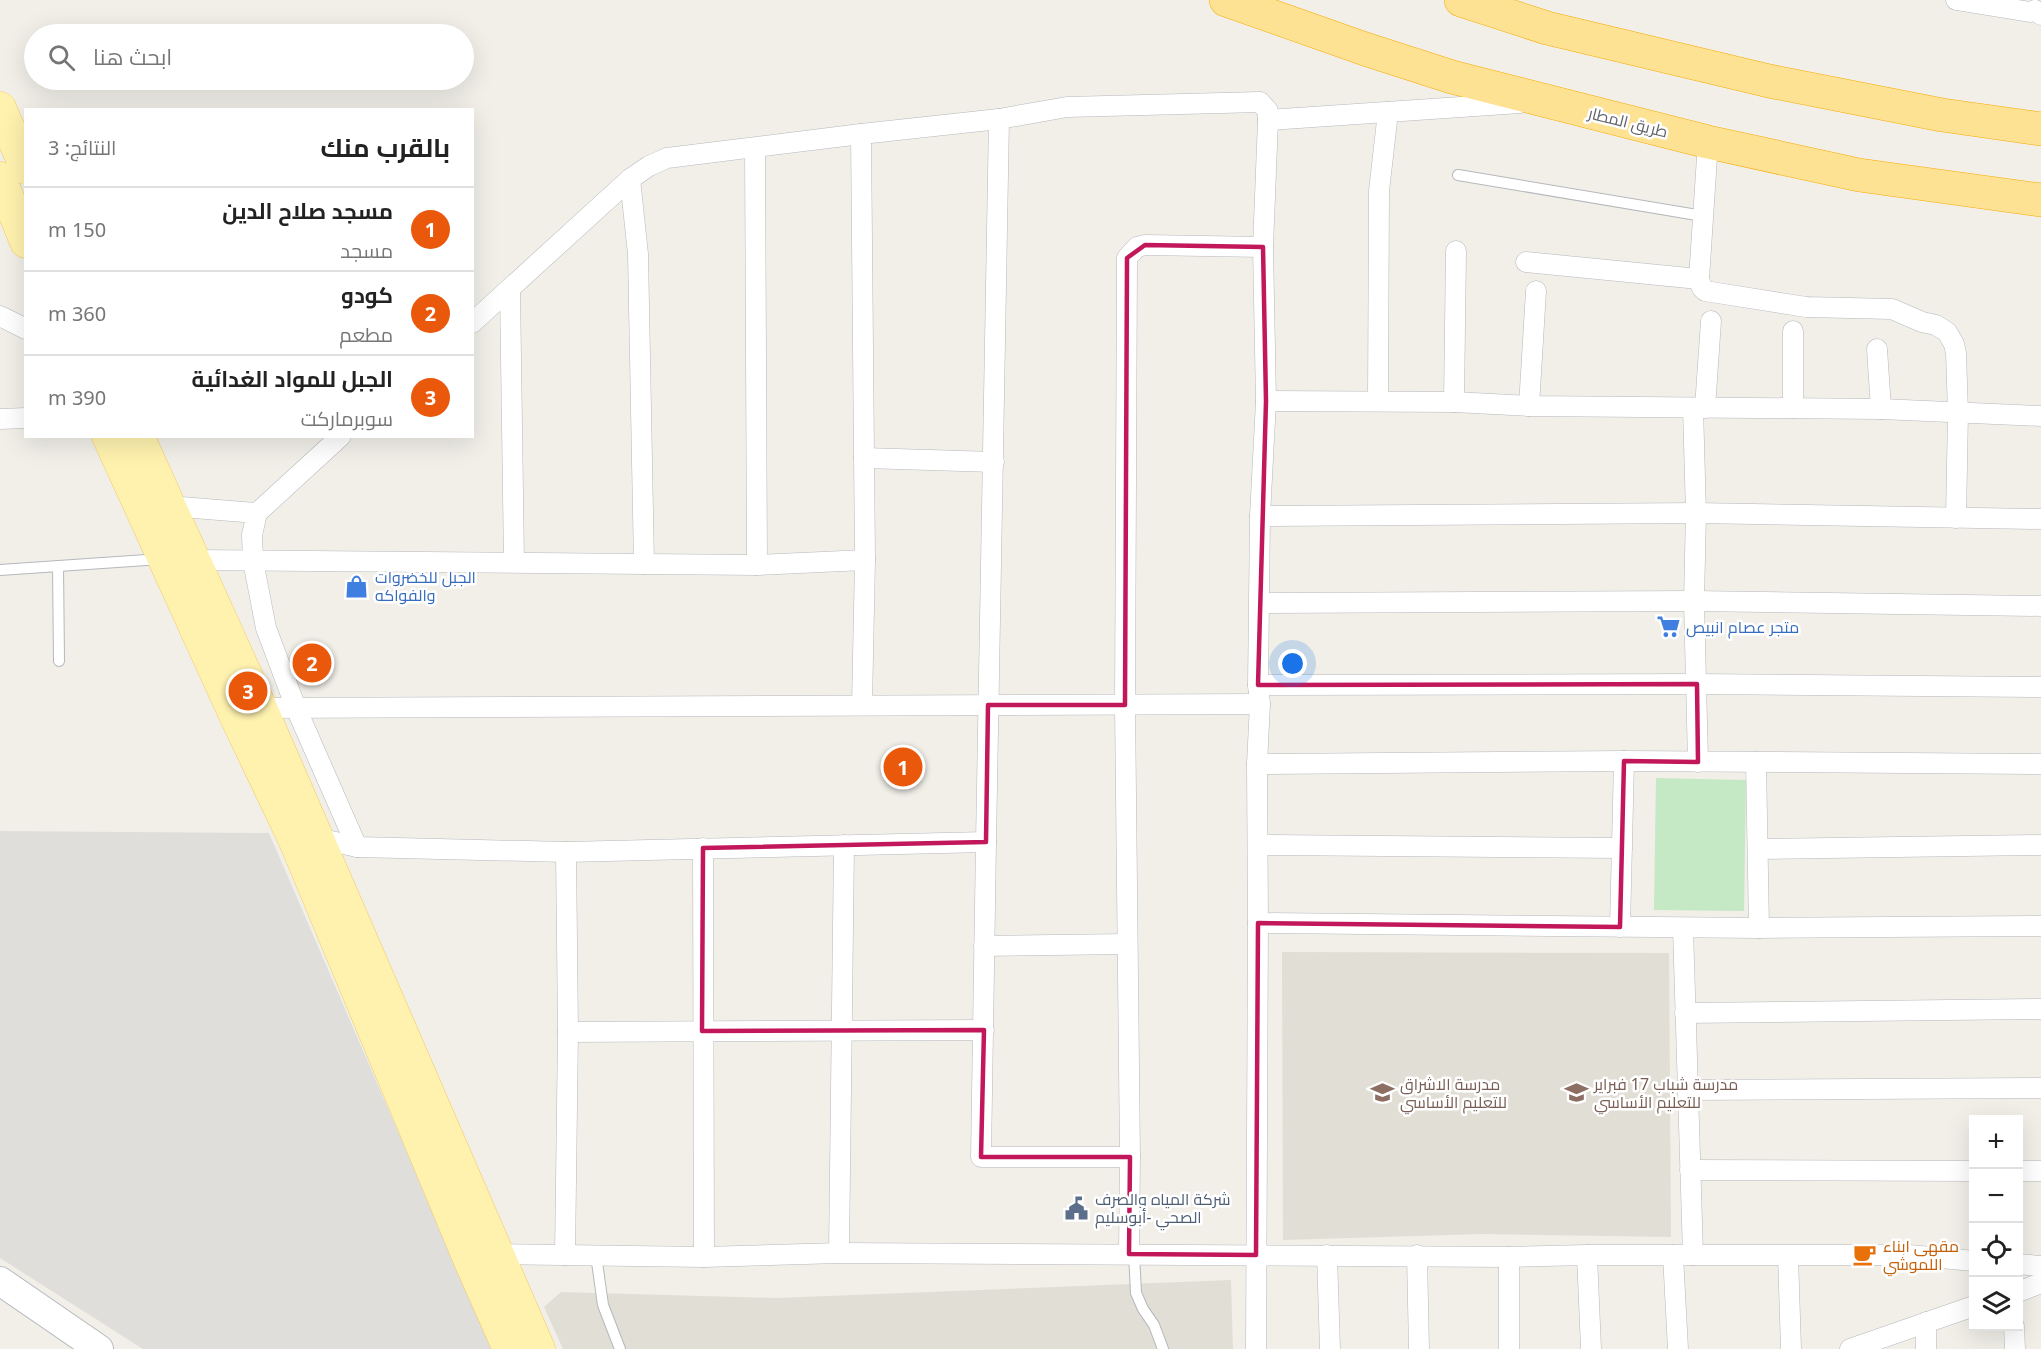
<!DOCTYPE html>
<html lang="ar">
<head>
<meta charset="utf-8">
<style>
	body { margin:0; font-family:"Noto Sans",Cairo,sans-serif; background:#f2f2f2; color:#222; direction:rtl }
	.controls { position:absolute; right:18px; bottom:18px; display:grid; overflow:hidden; border-radius:0px; box-shadow:0 6px 24px #0002 }
	.controls button { width:54px; height:54px; display:grid; place-items:center; padding:0; border:0; border-bottom:2px solid #e0e0e0; background:#fff; color:#222; font:30px sans-serif }
	.you { position:absolute; left:1293px; top:664px; width:21px; height:21px; margin:-15px; border:4px solid #fff; border-radius:50%; background:#1a73e8; box-shadow:0 0 0 9px #1a73e833 }
	.badge { display:grid; place-items:center; width:39px; height:39px; border-radius:50%; background:#ea580c; color:#fff; font-size:20px; font-weight:700 }
	.pin { position:absolute; translate:-50% -50%; border:3px solid #fff; box-shadow:0 2px 6px #0006 }
	.list { margin:0; padding:0; list-style:none }
	h2 { display:flex; justify-content:space-between; align-items:center; height:78px; margin:0; padding:0 24px; font-size:26px }
	h2 small { font-size:20px; font-weight:400; color:#767676 }
	.list li { display:grid; grid-template-columns:39px 1fr auto; gap:18px; align-items:center; box-sizing:border-box; height:84px; padding:0 24px; border-top:2px solid #e0e0e0 }
	.list b { display:block; font-size:22px; white-space:nowrap }
	.list p { margin:0; font-size:20px; white-space:nowrap; color:#767676 }
	.list em { font-size:20px; font-style:normal; color:#767676 }
	.icon { flex:none; width:33px; height:33px; fill:none; stroke:currentColor; stroke-width:2; stroke-linecap:round; stroke-linejoin:round }
	.map { position:relative; flex:none; width:2041px; height:1349px; overflow:hidden; direction:ltr }
	.search { position:absolute; background:#fff; box-shadow:0 6px 24px #0002; left:24px; top:24px; width:450px; height:66px; display:flex; align-items:center; gap:15px; box-sizing:border-box; padding:0 21px; border-radius:33px; color:#767676; font-size:22px }
	.panel { position:absolute; background:#fff; box-shadow:0 6px 24px #0002; left:24px; top:108px; width:450px; height:330px; border-radius:0px; direction:rtl }
	.map>svg:first-child { display:block }
	.industrial { fill:#e0deda }
	.education { fill:#e1ded6 }
	.green { fill:#c5e8c5 }
	.lines { fill:none; stroke-linecap:round; stroke-linejoin:round }
	.lane-casing { stroke:#b5b8bc; stroke-width:12 }
	.street-casing { stroke:#b5b8bc; stroke-width:21 }
	.secondary-casing { stroke:#b6babf; stroke-width:30 }
	.primary-casing { stroke:#f2c960; stroke-width:33 }
	.highway-casing { stroke:#f9ab00; stroke-width:34 }
	.lane { stroke:#fff; stroke-width:10 }
	.street { stroke:#fff; stroke-width:20 }
	.secondary { stroke:#fff; stroke-width:28 }
	.primary { stroke:#fff2af; stroke-width:32 }
	.highway { stroke:#fde293; stroke-width:33 }
	.marked { fill:none; stroke:#c2185b; stroke-width:4.5; stroke-linejoin:round }
	.labels { text-anchor:middle; stroke-width:5; stroke-linejoin:round; paint-order:stroke }
	.street-label { font-size:16px; fill:#5f6368; stroke:#fff }
	.shop-label { font-size:16px; fill:#366cbe; stroke:#fff; text-anchor:start }
	.education-label { font-size:16px; fill:#785e54; stroke:#fff; text-anchor:start }
	.service-label { font-size:16px; fill:#4e5e75; stroke:#fff; text-anchor:start }
	.food-label { font-size:16px; fill:#c56008; stroke:#fff; text-anchor:start }
</style>
</head>
<body>
<div class="map">
<svg width="2041" height="1349" viewBox="0 0 2041 1349">
	<rect width="100%" height="100%" fill="#f1efe8"/>
	<path class="industrial" d="M0 831 269 833 492 1349H143L0 1258Z"/>
	<g class="education">
		<path d="M1282 952 1669 953 1671 1237 1483 1234 1283 1240Z"/>
		<path d="M1231 1280 1233 1349H563L544 1307 561 1292 776 1298Z"/>
	</g>
	<path class="green" d="M1656 778 1746 780 1744 911 1654 910Z"/>
	<g class="lines">
		<defs>
			<g id="lane">
				<path d="M1458 175 1703 216"/>
				<path d="M58 566 59 661"/>
				<path d="M0 570 161 559"/>
				<path d="M1134 1254 1136 1293 1143 1309 1154 1325 1163 1349"/>
				<path d="M596 1255 603 1305 620 1349"/>
			</g>
			<g id="street">
				<path d="M1956 0 2030 12 2035 10 2041 15"/>
				<path d="M1268 120 1520 103"/>
				<path d="M755 148 757 565"/>
				<path d="M630 179 638 254 644 564"/>
				<path d="M1526 262 1699 279 1708 142"/>
				<path d="M1699 279 1702 288 1705 291 1806 307 1892 309 1922 322 1936 325 1947 332 1954 344 1956 353 1958 413 1956 518"/>
				<path d="M510 290 514 562"/>
				<path d="M0 316 26 329"/>
				<path d="M472 323 630 179 649 166 667 158 861 134"/>
				<path d="M1877 349 1881 409"/>
				<path d="M1266 401 1454 402 1529 406 1881 409 2041 416"/>
				<path d="M1378 401 1379 191 1388 112"/>
				<path d="M1454 402 1456 251"/>
				<path d="M1529 406 1536 291"/>
				<path d="M1693 408 1696 513 1694 601 1698 762"/>
				<path d="M1705 408 1711 321"/>
				<path d="M1793 408V331"/>
				<path d="M0 419 26 418"/>
				<path d="M341 436 257 513 252 535 253 561 266 628 296 708 357 847"/>
				<path d="M864 458 994 462"/>
				<path d="M169 506 257 513"/>
				<path d="M1260 516 1696 513 2041 519"/>
				<path d="M194 560 757 565 865 560"/>
				<path d="M1260 603 1694 601 2041 606"/>
				<path d="M1258 685 1697 684 2041 687"/>
				<path d="M862 705 865 560 861 134 999 119 1067 107 1260 102 1268 111V120L1263 247 1266 401 1260 516 1258 685 1260 704 1257 764 1258 923 1256 1349"/>
				<path d="M261 708 1260 704"/>
				<path d="M1756 762 1759 928"/>
				<path d="M1257 764 1624 761 2041 764"/>
				<path d="M310 839 318 838 357 847 566 852 986 842 999 119"/>
				<path d="M986 842 981 1157H1130"/>
				<path d="M1258 845 1622 848"/>
				<path d="M703 848 704 1257"/>
				<path d="M1758 849 2041 845"/>
				<path d="M1258 923 1759 928 2041 926"/>
				<path d="M1620 927 1624 761"/>
				<path d="M1683 928 1693 1255"/>
				<path d="M984 946 1127 944"/>
				<path d="M1685 1013 2041 1009"/>
				<path d="M568 1032 984 1030"/>
				<path d="M1688 1090 2041 1088"/>
				<path d="M1690 1170 1974 1171"/>
				<path d="M2018 1171H2041"/>
				<path d="M839 1253 844 845"/>
				<path d="M498 1254 704 1257 839 1253 1509 1257 1587 1255H1909L1974 1261"/>
				<path d="M1129 1254 1130 1157 1125 705 1127 258 1137 247 1145 245 1263 247"/>
				<path d="M565 1255 568 1032 566 852"/>
				<path d="M1327 1255 1330 1349"/>
				<path d="M1417 1255 1419 1349"/>
				<path d="M1587 1255 1591 1349"/>
				<path d="M1673 1255 1678 1349"/>
				<path d="M1788 1256 1791 1349"/>
				<path d="M2018 1264 2041 1266"/>
				<path d="M2018 1292 2041 1283"/>
				<path d="M1926 1322V1349"/>
				<path d="M2014 1326 2015 1349"/>
				<path d="M1509 1349V1257"/>
				<path d="M1850 1349 1974 1306"/>
			</g>
			<path id="secondary" d="M0 1281 99 1349"/>
			<g id="primary">
				<path d="M0 108 26 168"/>
				<path d="M0 178 26 242"/>
				<path d="M108 436 235 715 295 841 470 1261 509 1349"/>
				<path d="M138 436 261 708 539 1349"/>
			</g>
			<g id="highway">
				<path d="M1226 0 1365 49 1452 77 1708 142 1859 175 2041 200"/>
				<path d="M1461 0 1547 28 1769 81 1942 115 2041 129"/>
			</g>
		</defs>
		<use href="#lane" class="lane-casing"/>
		<use href="#street" class="street-casing"/>
		<use href="#secondary" class="secondary-casing"/>
		<use href="#primary" class="primary-casing"/>
		<use href="#highway" class="highway-casing"/>
		<use href="#lane" class="lane"/>
		<use href="#street" class="street"/>
		<use href="#secondary" class="secondary"/>
		<use href="#primary" class="primary"/>
		<use href="#highway" class="highway"/>
	</g>
	<path class="marked" d="M1145 245 1263 247 1266 401 1258 685 1697 684 1698 762 1624 761 1620 927 1258 923 1256 1255 1129 1254 1130 1157H981L984 1030 702 1031 703 848 986 842 988 705H1125L1127 258Z"/>
	<defs>
		<symbol id="shop-bare" viewBox="-9 -9 18 18"><path d="M-5-2.5h2.3a2.7 3.5 0 0 1 5.4 0H5L5.5 6h-11ZM-1.5-2.5h3a1.5 2.3 0 0 0-3 0Z" fill="#3f7fe0" stroke="#fff" stroke-width="2.5" paint-order="stroke"/></symbol>
		<symbol id="supermarket-bare" viewBox="-9 -9 18 18"><path d="M-6-5.5h2.5l.6 2H6L4.5 2H-2.5L-4.4-4H-6ZM-1.5 3.2a1.3 1.3 0 1 0 .1 0ZM3 3.2a1.3 1.3 0 1 0 .1 0Z" fill="#3f7fe0" stroke="#fff" stroke-width="2.5" paint-order="stroke"/></symbol>
		<symbol id="school-bare" viewBox="-9 -9 18 18"><path d="M0-5L7-2L0 1L-7-2ZM-4 1L0 2.5L4 1V4Q0 6-4 4Z" fill="#8d6e63" stroke="#fff" stroke-width="2.5" paint-order="stroke"/></symbol>
		<symbol id="civic-bare" viewBox="-9 -9 18 18"><path d="M-.6-6.5H3V-4.5H.6V-3L4-1V1h2V6H-6V1h2V-1L-.6-3ZM-1.2 2.5V6h2.4V2.5Z" fill="#5c6f8a" stroke="#fff" stroke-width="2.5" paint-order="stroke"/></symbol>
		<symbol id="cafe-bare" viewBox="-9 -9 18 18"><path d="M-5.5-4.5H6V0H3Q3 3.5 0 3.5H-2.5Q-5.5 3.5-5.5 0ZM3-3.2v2h1.7v-2ZM-6 4.5H4V6H-6Z" fill="#e8710a" stroke="#fff" stroke-width="2.5" paint-order="stroke"/></symbol>
	</defs>
	<g fill-rule="evenodd">
		<use href="#shop-bare" x="340" y="570" width="33" height="33"/>
		<use href="#supermarket-bare" x="1652" y="610" width="33" height="33"/>
		<use href="#school-bare" x="1366" y="1076" width="33" height="33"/>
		<use href="#school-bare" x="1560" y="1076" width="33" height="33"/>
		<use href="#civic-bare" x="1060" y="1192" width="33" height="33"/>
		<use href="#cafe-bare" x="1848" y="1238" width="33" height="33"/>
	</g>
	<g class="labels">
		<g class="street-label">
			<text transform="translate(1628 122) rotate(14)" y="6">طريق المطار</text>
		</g>
		<g class="shop-label">
			<text x="375" y="583">الجبل للخضروات<tspan x="375" dy="18">والفواكه</tspan></text>
			<text x="1686" y="633">متجر عصام انبيص</text>
		</g>
		<g class="education-label">
			<text x="1400" y="1090">مدرسة الاشراق<tspan x="1400" dy="18">للتعليم الأساسي</tspan></text>
			<text x="1594" y="1090">مدرسة شباب 17 فبراير<tspan x="1594" dy="18">للتعليم الأساسي</tspan></text>
		</g>
		<g class="service-label">
			<text x="1095" y="1205">شركة المياه والصرف<tspan x="1095" dy="18">الصحي -أبوسليم</tspan></text>
		</g>
		<g class="food-label">
			<text x="1883" y="1252">مقهى ابناء<tspan x="1883" dy="18">اللموشي</tspan></text>
		</g>
	</g>
</svg>
<div class="controls">
<button>+</button>
<button>−</button>
<button><svg class="icon" aria-label="locate" viewBox="0 0 24 24"><circle cx="12" cy="12" r="6"/><path d="M12 2v4M12 18v4M2 12h4M18 12h4"/></svg></button>
<button><svg class="icon" aria-label="layers" viewBox="0 0 24 24"><path d="M12 4l9 5-9 5-9-5zM3 14l9 5 9-5"/></svg></button>
</div>
<div class="you"></div>
<div class="pin badge" style="left:903px;top:767px">1</div>
<div class="pin badge" style="left:312px;top:663px">2</div>
<div class="pin badge" style="left:248px;top:691px">3</div>
<div class="search"><svg class="icon" aria-label="search" viewBox="0 0 24 24"><circle cx="10" cy="10" r="6"/><path d="M15 15l6 6"/></svg>ابحث هنا</div>
<section class="panel">
<h2>بالقرب منك<small>النتائج: 3</small></h2>
<ul class="list">
<li><span class="badge">1</span><div><b>مسجد صلاح الدين</b><p>مسجد</p></div><em>150 m</em></li>
<li><span class="badge">2</span><div><b>كودو</b><p>مطعم</p></div><em>360 m</em></li>
<li><span class="badge">3</span><div><b>الجبل للمواد الغدائية</b><p>سوبرماركت</p></div><em>390 m</em></li>
</ul>
</section>
</div>
</body>
</html>
